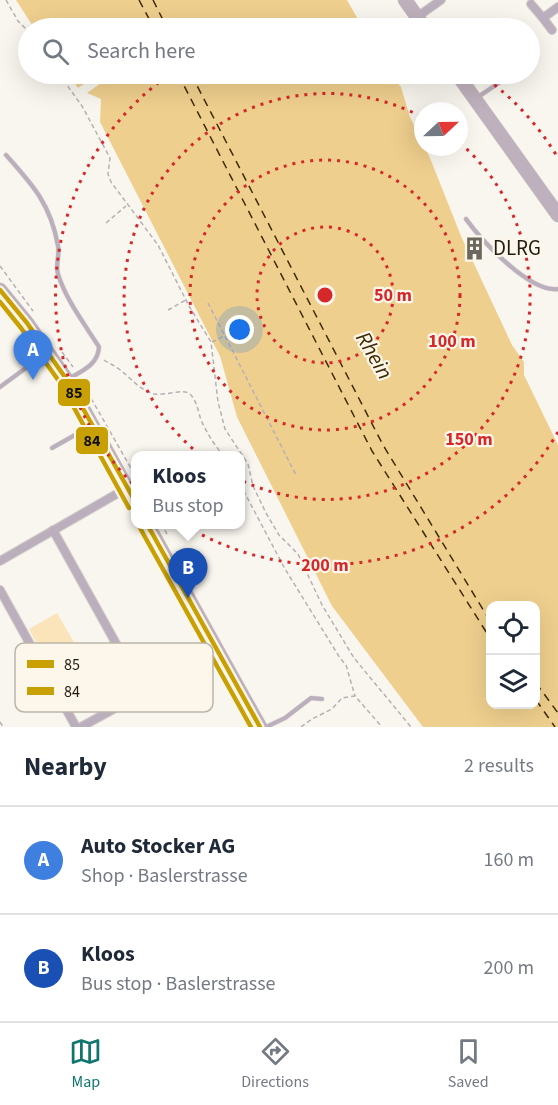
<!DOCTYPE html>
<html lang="en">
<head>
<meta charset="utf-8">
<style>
	body { margin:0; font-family:"Source Sans 3",sans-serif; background:#f6f6f7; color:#1f2937 }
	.controls { position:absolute; right:18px; bottom:18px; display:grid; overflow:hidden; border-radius:12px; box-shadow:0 6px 24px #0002 }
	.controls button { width:54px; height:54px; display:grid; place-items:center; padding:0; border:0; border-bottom:2px solid #e0e1e3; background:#fff; color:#1f2937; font:30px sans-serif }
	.compass { position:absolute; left:414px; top:102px; width:54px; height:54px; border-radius:50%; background:#fff; box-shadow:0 6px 24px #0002; rotate:68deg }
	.you { position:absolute; left:240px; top:330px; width:21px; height:21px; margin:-15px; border:4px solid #fff; border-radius:50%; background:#1a73e8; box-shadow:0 0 0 9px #1a73e833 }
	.badge { display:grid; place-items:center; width:39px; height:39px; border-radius:50%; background:#0f766e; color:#fff; font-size:20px; font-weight:700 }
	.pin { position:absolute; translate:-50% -50px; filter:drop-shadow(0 2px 3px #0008) }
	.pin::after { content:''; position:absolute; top:32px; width:21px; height:18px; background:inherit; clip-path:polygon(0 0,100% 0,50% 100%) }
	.popup { position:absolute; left:131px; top:451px; width:114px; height:78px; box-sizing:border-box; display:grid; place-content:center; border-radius:12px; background:#fff; filter:drop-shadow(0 2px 4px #0005); font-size:20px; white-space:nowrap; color:#747a83 }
	.popup b { font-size:22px; color:#1f2937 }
	.popup::after { content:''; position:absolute; left:50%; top:100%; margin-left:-12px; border:12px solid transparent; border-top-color:#fff }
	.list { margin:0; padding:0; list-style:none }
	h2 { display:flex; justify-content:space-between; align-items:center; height:78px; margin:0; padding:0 24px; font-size:26px }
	h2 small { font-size:20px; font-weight:400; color:#747a83 }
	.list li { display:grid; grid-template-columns:39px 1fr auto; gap:18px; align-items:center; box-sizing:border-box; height:108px; padding:0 24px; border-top:2px solid #e0e1e3 }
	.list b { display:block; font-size:22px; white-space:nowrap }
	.list p { margin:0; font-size:20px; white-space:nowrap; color:#747a83 }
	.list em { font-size:20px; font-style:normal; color:#747a83 }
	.icon { flex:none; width:33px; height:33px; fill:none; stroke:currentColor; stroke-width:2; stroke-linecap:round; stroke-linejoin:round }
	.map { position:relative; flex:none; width:558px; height:727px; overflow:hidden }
	.search { position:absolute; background:#fff; box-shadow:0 6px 24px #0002; left:18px; right:18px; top:18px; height:66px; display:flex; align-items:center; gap:15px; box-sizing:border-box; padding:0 21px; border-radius:33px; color:#747a83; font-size:22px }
	.sheet { height:294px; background:#fff }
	nav { display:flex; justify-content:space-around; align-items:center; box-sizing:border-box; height:84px; border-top:2px solid #e0e1e3; background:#fff; font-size:16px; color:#747a83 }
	nav a { display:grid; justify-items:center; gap:3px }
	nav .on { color:#0f766e }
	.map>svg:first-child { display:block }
	.green { fill:#fbe4b9 }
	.water { fill:#efcf8e; fill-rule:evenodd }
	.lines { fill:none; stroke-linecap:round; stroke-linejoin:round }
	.ferry { stroke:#3e2c04; stroke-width:1.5; stroke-dasharray:8 6; stroke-linecap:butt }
	.service-casing { stroke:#d6d2cc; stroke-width:5 }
	.minor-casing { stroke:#d6d2cc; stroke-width:10 }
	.primary-casing { stroke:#d6d2cc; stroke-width:15 }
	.path { stroke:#b8afb5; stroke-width:1.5; stroke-dasharray:4.5 3; stroke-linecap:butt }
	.service { stroke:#bcafbd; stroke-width:4 }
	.minor { stroke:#bcafbd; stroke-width:8 }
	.primary { stroke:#beb0bc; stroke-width:14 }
	.bus-1-casing { stroke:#fdf7eb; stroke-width:9 }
	.bus-2-casing { stroke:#fdf7eb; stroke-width:9 }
	.bus-1 { stroke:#c8a004; stroke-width:4.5 }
	.bus-2 { stroke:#c8a004; stroke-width:4.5 }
	.ring { fill:none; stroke:#d62828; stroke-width:3; stroke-dasharray:3 6 }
	.labels { text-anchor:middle; stroke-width:4.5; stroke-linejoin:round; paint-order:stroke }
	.poi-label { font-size:21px; fill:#211b10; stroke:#fdf7eb; text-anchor:start }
	.water-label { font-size:22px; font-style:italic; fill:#3e2c04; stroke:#fdf7eb }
	.key { fill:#fdf7eb; stroke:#bbb5a9; stroke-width:1.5 }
	.key-label { font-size:16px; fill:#211b10 }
	.centre { fill:#d62828; stroke:#fdf7eb; stroke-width:3 }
	.ring-label { font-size:18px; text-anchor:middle; font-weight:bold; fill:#d62828; stroke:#fdf7eb; stroke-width:4.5; stroke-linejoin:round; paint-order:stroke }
	.line-badge { stroke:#fdf7eb; stroke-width:2 }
	.pale-badge-label { font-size:16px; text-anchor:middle; font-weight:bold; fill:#111 }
</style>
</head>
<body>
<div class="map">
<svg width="558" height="727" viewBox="0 0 558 727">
	<rect width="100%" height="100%" fill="#f9f6ef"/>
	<path class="green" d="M57 613 79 651 49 666 29 629Z"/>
	<g class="water">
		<path d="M16 0H347L363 28H49L51 27 49 23 42 28H34Z"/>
		<path d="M69 74H390L401 87 410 117 430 158 461 236 512 345 524 362V375L558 445V727H423L332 606 237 417 220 356 100 122 101 99 87 93 101 83 97 75 78 88ZM490 606H536V704H490Z"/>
	</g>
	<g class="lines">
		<g class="ferry">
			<path d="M139 0 154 28"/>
			<path d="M153 0 167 28"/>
			<path d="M178 74 372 451 490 638"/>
			<path d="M191 74 383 445 490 621"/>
			<path d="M536 683 558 713"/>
			<path d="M536 700 555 727"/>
		</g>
		<defs>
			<g id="service">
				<path d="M478 97 512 74"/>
				<path d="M6 155C33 185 51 205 58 246 60 255 55 265 58 274 66 300 84 323 99 347 98 364 84 370 70 378"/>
				<path d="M466 219C482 241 530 293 558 289"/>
				<path d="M0 387 45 354"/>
				<path d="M52 448 91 426"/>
				<path d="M266 727 285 718 311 698 322 699"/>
			</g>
			<g id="minor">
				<path d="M531 4 543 18"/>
				<path d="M417 17 441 0"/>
				<path d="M552 30 543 18 558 7"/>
				<path d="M53 530 143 692"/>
				<path d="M0 561 127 488"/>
				<path d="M0 590 76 727"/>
				<path d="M81 727 203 660"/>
			</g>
			<g id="primary">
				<path d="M405 0 425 28"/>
				<path d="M457 74 558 215"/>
				<path d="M0 290 27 323 67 380 136 504"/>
				<path d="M147 524 260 727"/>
			</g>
		</defs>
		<use href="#service" class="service-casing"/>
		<use href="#minor" class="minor-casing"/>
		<use href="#primary" class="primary-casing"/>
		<g class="path">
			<path d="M6 0 18 21 28 31"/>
			<path d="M59 74 82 106 110 158 108 174 111 182 158 245 189 306 211 342 218 402 225 429 248 464 253 486 266 513 279 535 298 554 322 605 354 658 411 727"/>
			<path d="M106 223 126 206"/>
			<path d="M0 266 33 311"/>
			<path d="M208 303 296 475"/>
			<path d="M168 310 186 300"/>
			<path d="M212 342 224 336"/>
			<path d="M62 352 73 367"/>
			<path d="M104 360C108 363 112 364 116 367 129 375 138 390 154 394 165 396 184 388 190 394 197 401 198 411 201 420 207 433 214 445 224 456"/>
			<path d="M80 379 136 477"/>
			<path d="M240 484 285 569 340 658 346 665 355 696"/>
			<path d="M161 524 167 534"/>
			<path d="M0 722 3 727"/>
			<path d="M301 727 312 719 332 709 342 698 355 696 382 727"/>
		</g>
		<use href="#service" class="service"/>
		<use href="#minor" class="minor"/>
		<use href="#primary" class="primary"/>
		<defs>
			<g id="bus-1">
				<path d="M0 290 27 323 67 380 136 503"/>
				<path d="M147 524 260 727"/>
			</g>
			<g id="bus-2">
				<path d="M0 302 21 328 61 384 129 508"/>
				<path d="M140 528 251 727"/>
			</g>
		</defs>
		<use href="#bus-1" class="bus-1-casing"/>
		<use href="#bus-2" class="bus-2-casing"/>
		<use href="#bus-1" class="bus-1"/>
		<use href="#bus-2" class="bus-2"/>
	</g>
	<g class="ring">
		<circle cx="325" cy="295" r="68"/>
		<circle cx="325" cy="295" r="135"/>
		<path d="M460 143A203 203 0 1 1 422 117"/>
		<path d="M558 432A270 270 0 1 1 170 74M283 28A270 270 0 0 1 367 28M480 74A270 270 0 0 1 558 158"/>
	</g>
	<defs>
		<symbol id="building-bare" viewBox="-9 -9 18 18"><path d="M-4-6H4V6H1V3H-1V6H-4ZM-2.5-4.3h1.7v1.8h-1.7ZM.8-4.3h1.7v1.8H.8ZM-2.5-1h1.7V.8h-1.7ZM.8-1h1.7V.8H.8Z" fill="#6d685e" stroke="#fdf7eb" stroke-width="2.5" paint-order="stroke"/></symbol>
	</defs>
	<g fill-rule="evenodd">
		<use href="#building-bare" x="458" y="232" width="33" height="33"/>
	</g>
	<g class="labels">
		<g class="poi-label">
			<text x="493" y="255">DLRG</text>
		</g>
		<g class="water-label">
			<text transform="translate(375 355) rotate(60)" y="8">Rhein</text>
		</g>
	</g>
	<rect x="15" y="643" width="198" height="69" rx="9" class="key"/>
	<rect x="27" y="660" width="27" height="8" fill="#c8a004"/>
	<rect x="27" y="687" width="27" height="8" fill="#c8a004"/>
	<g class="key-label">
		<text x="64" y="670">85</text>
		<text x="64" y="697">84</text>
	</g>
	<circle cx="325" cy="295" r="9" class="centre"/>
	<g class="ring-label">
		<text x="393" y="301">50 m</text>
		<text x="452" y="347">100 m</text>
		<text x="469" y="445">150 m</text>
		<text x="325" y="571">200 m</text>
	</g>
	<g class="line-badge">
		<rect x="57" y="378" width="34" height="29" rx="6" fill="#c8a004"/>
		<rect x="75" y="426" width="34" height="29" rx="6" fill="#c8a004"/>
	</g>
	<g class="pale-badge-label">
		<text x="74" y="398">85</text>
		<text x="92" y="446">84</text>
	</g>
</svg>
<div class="controls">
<button><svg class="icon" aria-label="locate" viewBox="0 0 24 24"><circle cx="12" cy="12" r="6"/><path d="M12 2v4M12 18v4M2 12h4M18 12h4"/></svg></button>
<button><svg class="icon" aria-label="layers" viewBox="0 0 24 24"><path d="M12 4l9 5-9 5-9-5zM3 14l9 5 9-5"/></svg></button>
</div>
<svg class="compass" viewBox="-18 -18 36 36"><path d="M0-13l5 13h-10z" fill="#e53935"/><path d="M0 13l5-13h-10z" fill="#747a83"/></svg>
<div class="you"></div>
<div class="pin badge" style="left:33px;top:380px;background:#3f7fe0">A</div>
<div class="pin badge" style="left:188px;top:598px;background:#1a4fb4">B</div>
<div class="popup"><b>Kloos</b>Bus stop</div>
<div class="search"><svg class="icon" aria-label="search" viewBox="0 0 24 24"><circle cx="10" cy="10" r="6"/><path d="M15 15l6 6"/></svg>Search here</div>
</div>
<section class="sheet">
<h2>Nearby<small>2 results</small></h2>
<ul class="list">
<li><span class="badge" style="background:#3f7fe0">A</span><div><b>Auto Stocker AG</b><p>Shop · Baslerstrasse</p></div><em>160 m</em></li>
<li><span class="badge" style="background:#1a4fb4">B</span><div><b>Kloos</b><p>Bus stop · Baslerstrasse</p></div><em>200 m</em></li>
</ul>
</section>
<nav>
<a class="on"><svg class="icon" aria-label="map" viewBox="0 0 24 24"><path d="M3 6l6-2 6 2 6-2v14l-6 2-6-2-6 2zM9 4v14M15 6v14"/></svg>Map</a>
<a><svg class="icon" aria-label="directions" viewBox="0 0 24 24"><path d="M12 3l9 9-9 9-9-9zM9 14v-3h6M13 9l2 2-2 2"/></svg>Directions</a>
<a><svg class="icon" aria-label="saved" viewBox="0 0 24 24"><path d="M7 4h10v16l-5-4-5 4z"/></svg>Saved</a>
</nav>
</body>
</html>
